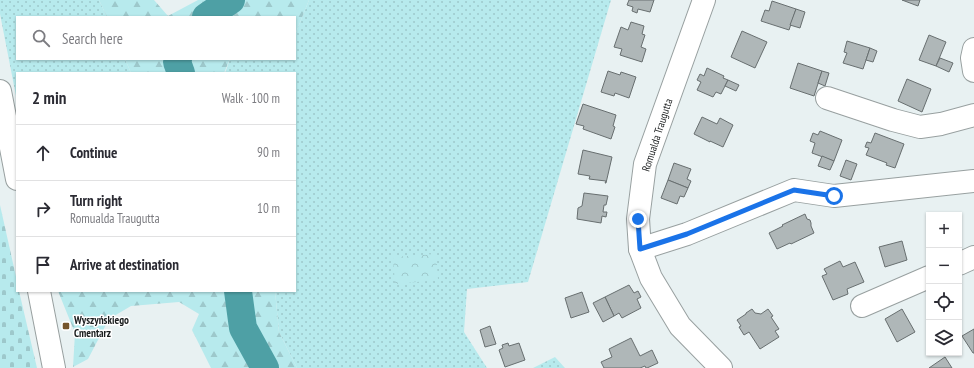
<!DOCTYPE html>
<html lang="en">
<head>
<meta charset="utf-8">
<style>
	body { margin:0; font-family:"PT Sans Narrow",sans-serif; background:#f2f2f3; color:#2b2b33 }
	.controls { position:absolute; right:12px; bottom:12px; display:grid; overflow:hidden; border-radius:0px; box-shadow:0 1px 3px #0004 }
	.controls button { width:36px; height:36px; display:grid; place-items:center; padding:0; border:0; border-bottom:1px solid #e1e1e2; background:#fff; color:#2b2b33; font:20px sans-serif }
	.stop { position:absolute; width:12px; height:12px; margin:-9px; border:3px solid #1a73e8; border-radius:50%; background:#fff }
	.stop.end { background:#1a73e8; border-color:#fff; box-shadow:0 1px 4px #0008 }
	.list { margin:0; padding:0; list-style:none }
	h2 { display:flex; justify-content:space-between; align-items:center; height:52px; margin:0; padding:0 16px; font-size:17px }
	h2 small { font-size:13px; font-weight:400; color:#7c7c81 }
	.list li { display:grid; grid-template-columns:26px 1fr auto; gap:12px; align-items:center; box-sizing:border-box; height:56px; padding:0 16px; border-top:1px solid #e1e1e2 }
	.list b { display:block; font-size:15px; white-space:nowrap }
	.list p { margin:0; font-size:13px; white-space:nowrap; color:#7c7c81 }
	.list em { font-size:13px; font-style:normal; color:#7c7c81 }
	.icon { flex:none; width:22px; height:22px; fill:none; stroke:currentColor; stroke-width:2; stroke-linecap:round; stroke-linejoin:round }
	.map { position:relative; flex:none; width:974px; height:368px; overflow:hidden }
	.search { position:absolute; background:#fff; box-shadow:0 1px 3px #0004; left:16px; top:16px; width:280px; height:44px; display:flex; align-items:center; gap:10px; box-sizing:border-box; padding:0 14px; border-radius:0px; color:#7c7c81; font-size:15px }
	.panel { position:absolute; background:#fff; box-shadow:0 1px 3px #0004; left:16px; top:72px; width:280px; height:220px; border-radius:0px }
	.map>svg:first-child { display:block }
	.grass { fill:url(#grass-dots) }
	.forest { fill:url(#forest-firs) }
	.cemetery { fill:url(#cemetery-stones) }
	.park { fill:url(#park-crowns) }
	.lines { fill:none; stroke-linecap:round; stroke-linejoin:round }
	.river { stroke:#4ea0a5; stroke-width:28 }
	.building { fill:#afb7b8; stroke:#686f70 }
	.minor-casing { stroke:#98a0a0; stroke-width:24 }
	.minor { stroke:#fff; stroke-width:22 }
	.route { stroke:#1a73e8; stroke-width:5 }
	.poi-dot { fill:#76552c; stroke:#fff; stroke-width:1.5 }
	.labels { text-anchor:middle; stroke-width:3; stroke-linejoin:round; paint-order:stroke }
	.street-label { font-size:11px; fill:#1b1e1f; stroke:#fff }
	.poi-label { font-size:11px; font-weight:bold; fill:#1b1e1f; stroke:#fff; text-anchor:start }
</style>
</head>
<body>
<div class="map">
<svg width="974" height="368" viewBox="0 0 974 368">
	<defs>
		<pattern id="grass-dots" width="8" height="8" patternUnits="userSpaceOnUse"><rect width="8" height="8" fill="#b7eaed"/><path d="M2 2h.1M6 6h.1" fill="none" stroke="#9dc8cb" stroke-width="1.8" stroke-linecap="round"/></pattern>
		<pattern id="forest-firs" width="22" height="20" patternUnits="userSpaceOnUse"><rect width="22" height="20" fill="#b7eaed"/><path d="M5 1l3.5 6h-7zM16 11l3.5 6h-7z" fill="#9dc8cb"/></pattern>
		<pattern id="cemetery-stones" width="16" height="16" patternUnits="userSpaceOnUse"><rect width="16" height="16" fill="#b7eaed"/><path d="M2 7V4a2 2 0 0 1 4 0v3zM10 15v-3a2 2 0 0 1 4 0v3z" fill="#9dc8cb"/></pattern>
		<pattern id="park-crowns" width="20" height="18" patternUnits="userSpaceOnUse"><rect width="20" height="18" fill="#b7eaed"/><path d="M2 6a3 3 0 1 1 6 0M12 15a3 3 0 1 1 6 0" fill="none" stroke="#9dc8cb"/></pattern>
	</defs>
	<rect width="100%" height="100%" fill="#e8f1f2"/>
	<g class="grass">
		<path d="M0 0H99L107 17H17V59H125L131 73H17V101L0 14Z"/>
		<path d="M309 0H611L528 282 467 289 464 332 487 368H297L279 332 275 291H295V73H225L230 59H295V35Z"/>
		<path d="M555 357 565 368H533Z"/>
	</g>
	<g class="forest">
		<path d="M99 0H154L168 16 198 0H309L295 35V17H107Z"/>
		<path d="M125 59H230L224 73H131Z"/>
		<path d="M58 291H275L279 332 297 368H211L192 330 199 314 179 302 131 306 109 319 88 359 73 367 75 333Z"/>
	</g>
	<path class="cemetery" d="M0 205 17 281V291H19L37 368H0Z"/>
	<path class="park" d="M436 254 438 280 395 284 393 257Z"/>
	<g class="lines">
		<g class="river">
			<path d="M206 17 231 0"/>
			<path d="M178 59 177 62 181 73"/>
			<path d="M238 291 243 328 265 368"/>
		</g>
	</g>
	<g class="building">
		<path d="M629 0H654L650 12 638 9 637 13 632 11 633 7 627 5Z"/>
		<path d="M902 0H920L918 6Z"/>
		<path d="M772 1 796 9 789 30 761 21 765 10 769 11Z"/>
		<path d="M796 9 805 12 800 28 790 25Z"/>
		<path d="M631 22 644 26 642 34 645 35 641 47 646 49 642 62 620 55 622 49 614 47 621 27 628 30Z"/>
		<path d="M742 31 767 42 755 68 731 57Z"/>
		<path d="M929 35 946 42 936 66 919 60Z"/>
		<path d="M847 41 870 48 863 69 843 63 847 53 844 52Z"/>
		<path d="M870 48 877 51 873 62 866 60Z"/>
		<path d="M940 58 953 63 949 72 936 66Z"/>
		<path d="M798 63 822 71 814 96 790 88Z"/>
		<path d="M707 68 724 76 723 78 728 80 721 94 716 92 713 97 697 90 701 82 697 80 700 74 704 76Z"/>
		<path d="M608 71 620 75 621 72 636 77 629 98 615 93 614 96 601 92Z"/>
		<path d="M822 71 829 73 825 86 818 83Z"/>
		<path d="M907 79 931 89 922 112 898 101Z"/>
		<path d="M728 80 739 85 736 91 725 86Z"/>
		<path d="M583 104 616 115 613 126 615 127 611 139 583 129 584 126 576 124Z"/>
		<path d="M702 117 717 124 720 118 733 125 723 147 710 141V142L694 134Z"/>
		<path d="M820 131 842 140 834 161 812 153 815 143 810 141 813 133 818 135Z"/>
		<path d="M875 133 904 144 895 168 886 165 887 163 866 155 869 148 865 147 867 142 871 143Z"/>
		<path d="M583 150 612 157 606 183H605L606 181 589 179 590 176 578 174Z"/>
		<path d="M822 156 834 161 830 170 818 166Z"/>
		<path d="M846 160 857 164 851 180 840 176Z"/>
		<path d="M674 163 691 169 687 179 691 181 688 188 668 180Z"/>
		<path d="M668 180 688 188 684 197 680 196 677 204 661 198Z"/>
		<path d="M584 193 608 196 606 205H604L603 212H607L606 217 602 216 601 223 577 219 578 208 582 206Z"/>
		<path d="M805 214 807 219 810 220 811 223V226L814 233 791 244 790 243 777 249 769 233 783 226 782 225Z"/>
		<path d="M902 241 907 260 885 267 879 247Z"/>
		<path d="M840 261 843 267 855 262 864 282 847 289 848 294 833 300 822 276 827 274 824 269Z"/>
		<path d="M629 285 634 293 638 291 641 297 637 299 641 308 622 318 619 313 614 316 605 297Z"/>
		<path d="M582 292 589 312 571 318 565 298Z"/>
		<path d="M605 297 614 316 603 322 593 303Z"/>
		<path d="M752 309 755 313 761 314 768 309 773 316 771 317 779 329 775 331 779 337 760 349 749 332 744 335 739 327 741 326 737 320 746 314V313Z"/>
		<path d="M902 309 915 332 897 342 885 319Z"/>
		<path d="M490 326 496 344 485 347 480 330Z"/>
		<path d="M974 329V353H973L962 336Z"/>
		<path d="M631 338 640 356 652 350 658 363 647 368H646L645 366 640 368H604L601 362 612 357 609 349Z"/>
		<path d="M508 343 509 346 519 343 525 360 505 367 499 350 503 348 502 345Z"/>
		<path d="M945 357 952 368H929Z"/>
	</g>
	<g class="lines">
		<defs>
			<g id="minor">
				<path d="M704 0 645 164 638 219 640 249 651 278 680 326 721 368"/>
				<path d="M974 49 972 58 974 71"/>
				<path d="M0 91 17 179"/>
				<path d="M827 98 893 120 920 127 941 124 974 115"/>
				<path d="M640 249 687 234 794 190 834 196 974 181"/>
				<path d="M959 264 974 257"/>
				<path d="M39 291 54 368"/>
				<path d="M862 306 929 277"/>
			</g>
		</defs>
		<use href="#minor" class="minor-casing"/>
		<use href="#minor" class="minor"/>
	</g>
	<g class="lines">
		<path class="route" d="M638 219 640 249 687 234 794 190 834 196"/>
	</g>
	<rect class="poi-dot" x="62" y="322" width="8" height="8" rx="2"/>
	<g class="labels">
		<g class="street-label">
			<text transform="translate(657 135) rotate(-72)" y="4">Romualda Traugutta</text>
		</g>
		<g class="poi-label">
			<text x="74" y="324">Wyszyńskiego<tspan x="74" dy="13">Cmentarz</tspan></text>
		</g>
	</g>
</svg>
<div class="controls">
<button>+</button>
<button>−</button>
<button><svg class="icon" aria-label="locate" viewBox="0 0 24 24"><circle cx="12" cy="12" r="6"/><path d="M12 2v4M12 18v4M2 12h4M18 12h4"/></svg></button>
<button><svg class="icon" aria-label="layers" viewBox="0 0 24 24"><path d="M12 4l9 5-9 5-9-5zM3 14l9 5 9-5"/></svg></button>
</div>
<div class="stop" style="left:834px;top:196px"></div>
<div class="stop end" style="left:638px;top:219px"></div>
<div class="search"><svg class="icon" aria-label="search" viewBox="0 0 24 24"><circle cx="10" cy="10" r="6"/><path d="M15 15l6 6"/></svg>Search here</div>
<section class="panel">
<h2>2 min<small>Walk · 100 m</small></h2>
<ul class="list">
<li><svg class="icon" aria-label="ahead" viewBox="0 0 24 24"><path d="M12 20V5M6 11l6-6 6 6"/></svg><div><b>Continue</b></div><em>90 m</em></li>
<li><svg class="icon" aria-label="right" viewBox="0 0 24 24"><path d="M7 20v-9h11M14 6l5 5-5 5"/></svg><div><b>Turn right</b><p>Romualda Traugutta</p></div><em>10 m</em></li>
<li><svg class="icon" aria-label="arrive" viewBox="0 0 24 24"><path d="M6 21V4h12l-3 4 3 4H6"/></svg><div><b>Arrive at destination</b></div></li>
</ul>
</section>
</div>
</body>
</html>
